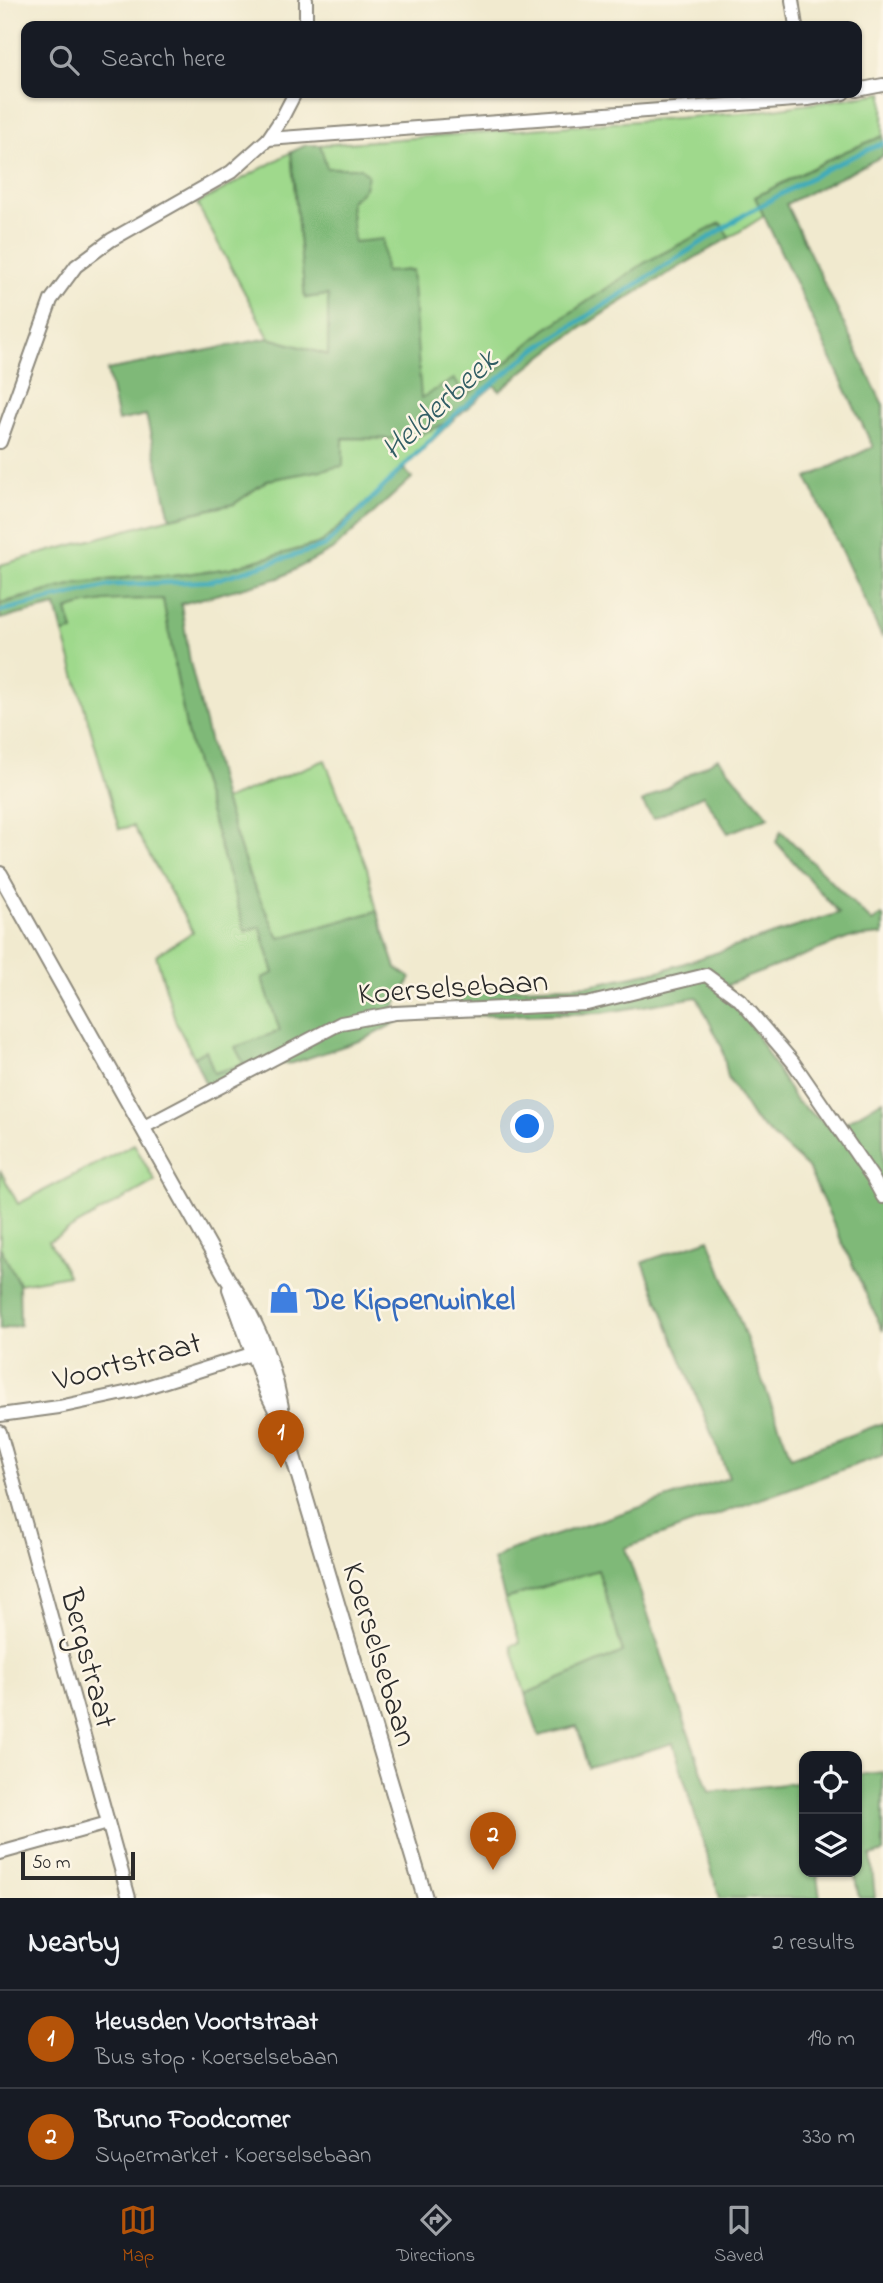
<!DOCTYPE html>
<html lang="en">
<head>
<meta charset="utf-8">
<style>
	body { margin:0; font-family:"Indie Flower",sans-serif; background:#20242c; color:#f1f3f6 }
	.controls { position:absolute; right:21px; bottom:21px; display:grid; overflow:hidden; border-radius:14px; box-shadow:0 2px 5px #0004 }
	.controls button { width:63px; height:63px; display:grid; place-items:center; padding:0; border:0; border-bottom:2px solid #363941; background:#171b24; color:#f1f3f6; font:35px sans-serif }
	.scale { position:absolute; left:21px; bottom:18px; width:114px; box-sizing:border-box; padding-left:7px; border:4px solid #2b2b2b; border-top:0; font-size:19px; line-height:24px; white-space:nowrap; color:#2b2b2b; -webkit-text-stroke:5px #fcf5e5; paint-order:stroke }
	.you { position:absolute; left:528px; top:1127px; width:24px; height:24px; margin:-18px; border:5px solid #fff; border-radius:50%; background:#1a73e8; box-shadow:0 0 0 10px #1a73e833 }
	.badge { display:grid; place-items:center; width:46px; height:46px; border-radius:50%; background:#b45309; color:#fff; font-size:23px; font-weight:700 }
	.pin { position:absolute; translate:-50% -58px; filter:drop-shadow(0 2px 4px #0008) }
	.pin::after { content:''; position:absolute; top:37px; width:24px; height:21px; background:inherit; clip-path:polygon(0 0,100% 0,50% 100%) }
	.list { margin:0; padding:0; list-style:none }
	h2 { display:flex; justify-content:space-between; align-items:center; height:91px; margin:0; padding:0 28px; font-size:30px }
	h2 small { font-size:23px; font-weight:400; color:#9ea1a6 }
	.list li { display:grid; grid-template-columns:46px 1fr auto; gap:21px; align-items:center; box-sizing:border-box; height:98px; padding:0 28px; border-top:2px solid #363941 }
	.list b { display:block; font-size:26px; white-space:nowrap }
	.list p { margin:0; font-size:23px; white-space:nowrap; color:#9ea1a6 }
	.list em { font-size:23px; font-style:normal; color:#9ea1a6 }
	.icon { flex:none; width:38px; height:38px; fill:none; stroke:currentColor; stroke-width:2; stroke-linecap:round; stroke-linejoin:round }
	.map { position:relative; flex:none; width:883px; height:1898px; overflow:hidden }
	.search { position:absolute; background:#171b24; box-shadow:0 2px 5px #0004; left:21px; right:21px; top:21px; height:77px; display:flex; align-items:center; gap:18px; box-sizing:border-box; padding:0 24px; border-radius:14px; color:#9ea1a6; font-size:26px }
	.sheet { height:287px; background:#171b24 }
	nav { display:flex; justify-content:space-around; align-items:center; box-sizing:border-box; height:98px; border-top:2px solid #363941; background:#171b24; font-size:19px; color:#9ea1a6 }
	nav a { display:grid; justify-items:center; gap:4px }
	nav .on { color:#b45309 }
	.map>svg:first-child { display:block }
	.green { fill:#9fd98c; stroke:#65825c; stroke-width:2 }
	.forest { fill:#7fb978; stroke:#557252; stroke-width:2 }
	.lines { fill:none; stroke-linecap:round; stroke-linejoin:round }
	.stream { stroke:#3dabbb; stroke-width:4.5 }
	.minor-casing { stroke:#8e8a7d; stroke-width:16 }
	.tertiary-casing { stroke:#8e8a7d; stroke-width:18 }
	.minor { stroke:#fff; stroke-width:12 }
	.tertiary { stroke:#fff; stroke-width:14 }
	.labels { text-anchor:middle; stroke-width:5; stroke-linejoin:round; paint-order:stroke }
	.street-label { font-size:32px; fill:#2b2b2b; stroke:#fcf5e5 }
	.shop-label { font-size:32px; font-weight:bold; fill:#366cbe; stroke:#fcf5e5; text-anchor:start }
	.water-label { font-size:33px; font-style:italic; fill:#325e65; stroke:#fcf5e5 }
</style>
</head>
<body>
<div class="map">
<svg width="883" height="1898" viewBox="0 0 883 1898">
	<rect width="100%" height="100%" fill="#fcf5e5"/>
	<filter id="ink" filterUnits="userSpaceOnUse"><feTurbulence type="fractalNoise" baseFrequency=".0143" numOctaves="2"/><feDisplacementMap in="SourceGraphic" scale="14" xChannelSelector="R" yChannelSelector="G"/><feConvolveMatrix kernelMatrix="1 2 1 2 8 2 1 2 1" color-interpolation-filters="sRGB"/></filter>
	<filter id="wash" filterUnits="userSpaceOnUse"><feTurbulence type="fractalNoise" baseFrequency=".00686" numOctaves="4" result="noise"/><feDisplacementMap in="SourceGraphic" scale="28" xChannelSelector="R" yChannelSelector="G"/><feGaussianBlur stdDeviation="1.57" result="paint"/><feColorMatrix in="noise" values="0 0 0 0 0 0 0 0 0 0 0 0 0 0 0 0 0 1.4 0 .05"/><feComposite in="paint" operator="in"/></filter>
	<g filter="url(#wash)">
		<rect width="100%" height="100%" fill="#f1eacf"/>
		<g class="green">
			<path d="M883 93V136L844 152 755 197 764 216 729 238 720 223 646 262 545 330 466 397 420 398 412 270 385 272 354 243 350 202 365 188 361 168H327L320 145 754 112Z"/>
			<path d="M291 152 305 298 329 295V355L269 338 197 204Z"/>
			<path d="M453 420 382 490 321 543 230 568 172 576 134 577 78 583 0 603V565L170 518 234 504 268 480 342 466 343 438 410 439Z"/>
			<path d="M163 599 187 733 245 930 260 926 274 974 262 978 280 1031 236 1047 244 1064 214 1074 206 1050 194 1057 176 1023 156 955 193 932 133 826 119 829 63 633 73 630 67 610C98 598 130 599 163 599Z"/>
			<path d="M325 760 367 868 377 911 279 939 250 878 224 800Z"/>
			<path d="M134 1144 155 1181 49 1241 68 1275 19 1284 0 1247V1170L18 1204Z"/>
			<path d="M598 1570 623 1652 525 1694 511 1645 520 1643 505 1599Z"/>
		</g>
		<g class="forest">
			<path d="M883 136V156L786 204 883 405V639L807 478 873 447 755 197 844 152Z"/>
			<path d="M306 145H320L327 168H361L368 175 365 188 350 202 354 242 383 239 385 272 412 270 421 398 454 379 466 396 545 330 646 262 721 223 729 238C650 284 568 330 500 391L494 385 453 420 410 439 343 438V466L268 480 234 504 170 518 146 415 118 421 107 370 269 338 328 355V295L305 298 291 152Z"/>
			<path d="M404 469 412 478 334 549 279 578 181 604 190 662 224 800 250 878 279 938 377 911 396 968 411 978 388 1017H406L365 1039 293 1063 269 1065 208 1090 194 1057 206 1050 214 1073 244 1064 235 1047 280 1031 262 978 274 973 260 927 245 931 187 733 163 599C130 600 98 598 67 610L73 631 63 633 56 606 0 619V604L78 583 134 577 172 576 230 568 321 543Z"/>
			<path d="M718 758 769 817 728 833 703 795 653 819 642 802Z"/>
			<path d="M781 831 872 922 882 915 883 917V935L849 938 727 985 795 1100 833 1130 883 1100V1331L808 1168 754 1119 728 1078 722 1047 697 997 602 1013 455 1016 454 991 589 985 663 970 839 913 776 842Z"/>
			<path d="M709 1239 791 1457 883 1423V1455L625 1548 709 1792 804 1782V1872H828L817 1876 820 1898H720L673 1743 589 1768 577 1726 539 1736 525 1694 623 1652 598 1570 505 1599 493 1560 507 1551 729 1478 643 1262Z"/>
			<path d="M0 1247 19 1284 20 1325 0 1330Z"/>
			<path d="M883 1772V1852L871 1856 875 1898H859L854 1872H857V1775Z"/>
		</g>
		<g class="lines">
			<path class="stream" d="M0 611 112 585 212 581 325 546 460 410 533 351 744 215 828 168 883 143"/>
		</g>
	</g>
	<g filter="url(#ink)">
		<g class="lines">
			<defs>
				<g id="minor">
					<path d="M306 0V26"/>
					<path d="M792 0 796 26"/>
					<path d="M857 90 883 85"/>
					<path d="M268 139 808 99 843 93"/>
					<path d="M0 442 51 300 76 266 111 240 231 172 268 139 282 118 295 93"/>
					<path d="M142 1128 341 1023 395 1013 587 1004 706 975 740 1000 793 1062 872 1177 883 1197"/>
					<path d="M0 1415 59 1407 134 1391 261 1351"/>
					<path d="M0 1432 129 1898"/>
					<path d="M0 1853 108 1823"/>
				</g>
				<g id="tertiary">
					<path d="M0 874 227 1278C260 1324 276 1369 284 1426L425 1898"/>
					<path d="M230 1289 267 1392 278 1414"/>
				</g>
			</defs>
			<use href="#minor" class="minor-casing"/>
			<use href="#tertiary" class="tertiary-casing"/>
			<use href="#minor" class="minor"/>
			<use href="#tertiary" class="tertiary"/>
		</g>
	</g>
	<defs>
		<symbol id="shop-bare" viewBox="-9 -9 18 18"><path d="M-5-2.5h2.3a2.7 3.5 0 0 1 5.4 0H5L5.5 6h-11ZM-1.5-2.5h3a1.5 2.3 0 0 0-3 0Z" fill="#3f7fe0" stroke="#fcf5e5" stroke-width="2.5" paint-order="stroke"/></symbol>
	</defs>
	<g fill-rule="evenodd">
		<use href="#shop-bare" x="262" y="1276" width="44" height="44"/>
	</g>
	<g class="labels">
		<g class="street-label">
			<text transform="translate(453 986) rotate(-4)" y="11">Koerselsebaan</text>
			<text transform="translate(127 1360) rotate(-15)" y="11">Voortstraat</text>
			<text transform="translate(381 1654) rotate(73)" y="11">Koerselsebaan</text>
			<text transform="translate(90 1658) rotate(75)" y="11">Bergstraat</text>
		</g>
		<g class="shop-label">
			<text x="307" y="1309">De Kippenwinkel</text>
		</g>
		<g class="water-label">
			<text transform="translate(438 403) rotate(-43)" y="12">Helderbeek</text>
		</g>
	</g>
</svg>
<div class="controls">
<button><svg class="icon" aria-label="locate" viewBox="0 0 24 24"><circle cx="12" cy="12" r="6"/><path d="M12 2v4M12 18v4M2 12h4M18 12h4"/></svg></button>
<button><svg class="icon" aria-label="layers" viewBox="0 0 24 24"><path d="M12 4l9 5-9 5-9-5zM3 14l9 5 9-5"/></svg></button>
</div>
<div class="scale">50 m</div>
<div class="you"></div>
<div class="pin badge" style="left:281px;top:1468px">1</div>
<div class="pin badge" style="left:493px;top:1870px">2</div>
<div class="search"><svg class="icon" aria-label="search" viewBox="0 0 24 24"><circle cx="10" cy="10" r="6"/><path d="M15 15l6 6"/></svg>Search here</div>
</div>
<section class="sheet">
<h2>Nearby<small>2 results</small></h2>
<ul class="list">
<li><span class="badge">1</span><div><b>Heusden Voortstraat</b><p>Bus stop · Koerselsebaan</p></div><em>190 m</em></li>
<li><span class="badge">2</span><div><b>Bruno Foodcorner</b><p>Supermarket · Koerselsebaan</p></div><em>330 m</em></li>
</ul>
</section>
<nav>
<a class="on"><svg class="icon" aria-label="map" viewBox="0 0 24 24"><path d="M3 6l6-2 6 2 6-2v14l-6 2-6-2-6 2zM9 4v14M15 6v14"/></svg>Map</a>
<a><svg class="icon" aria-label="directions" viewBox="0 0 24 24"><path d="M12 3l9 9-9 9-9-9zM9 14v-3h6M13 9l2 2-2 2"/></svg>Directions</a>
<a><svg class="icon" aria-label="saved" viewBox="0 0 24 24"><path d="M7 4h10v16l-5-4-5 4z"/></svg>Saved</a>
</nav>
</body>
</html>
